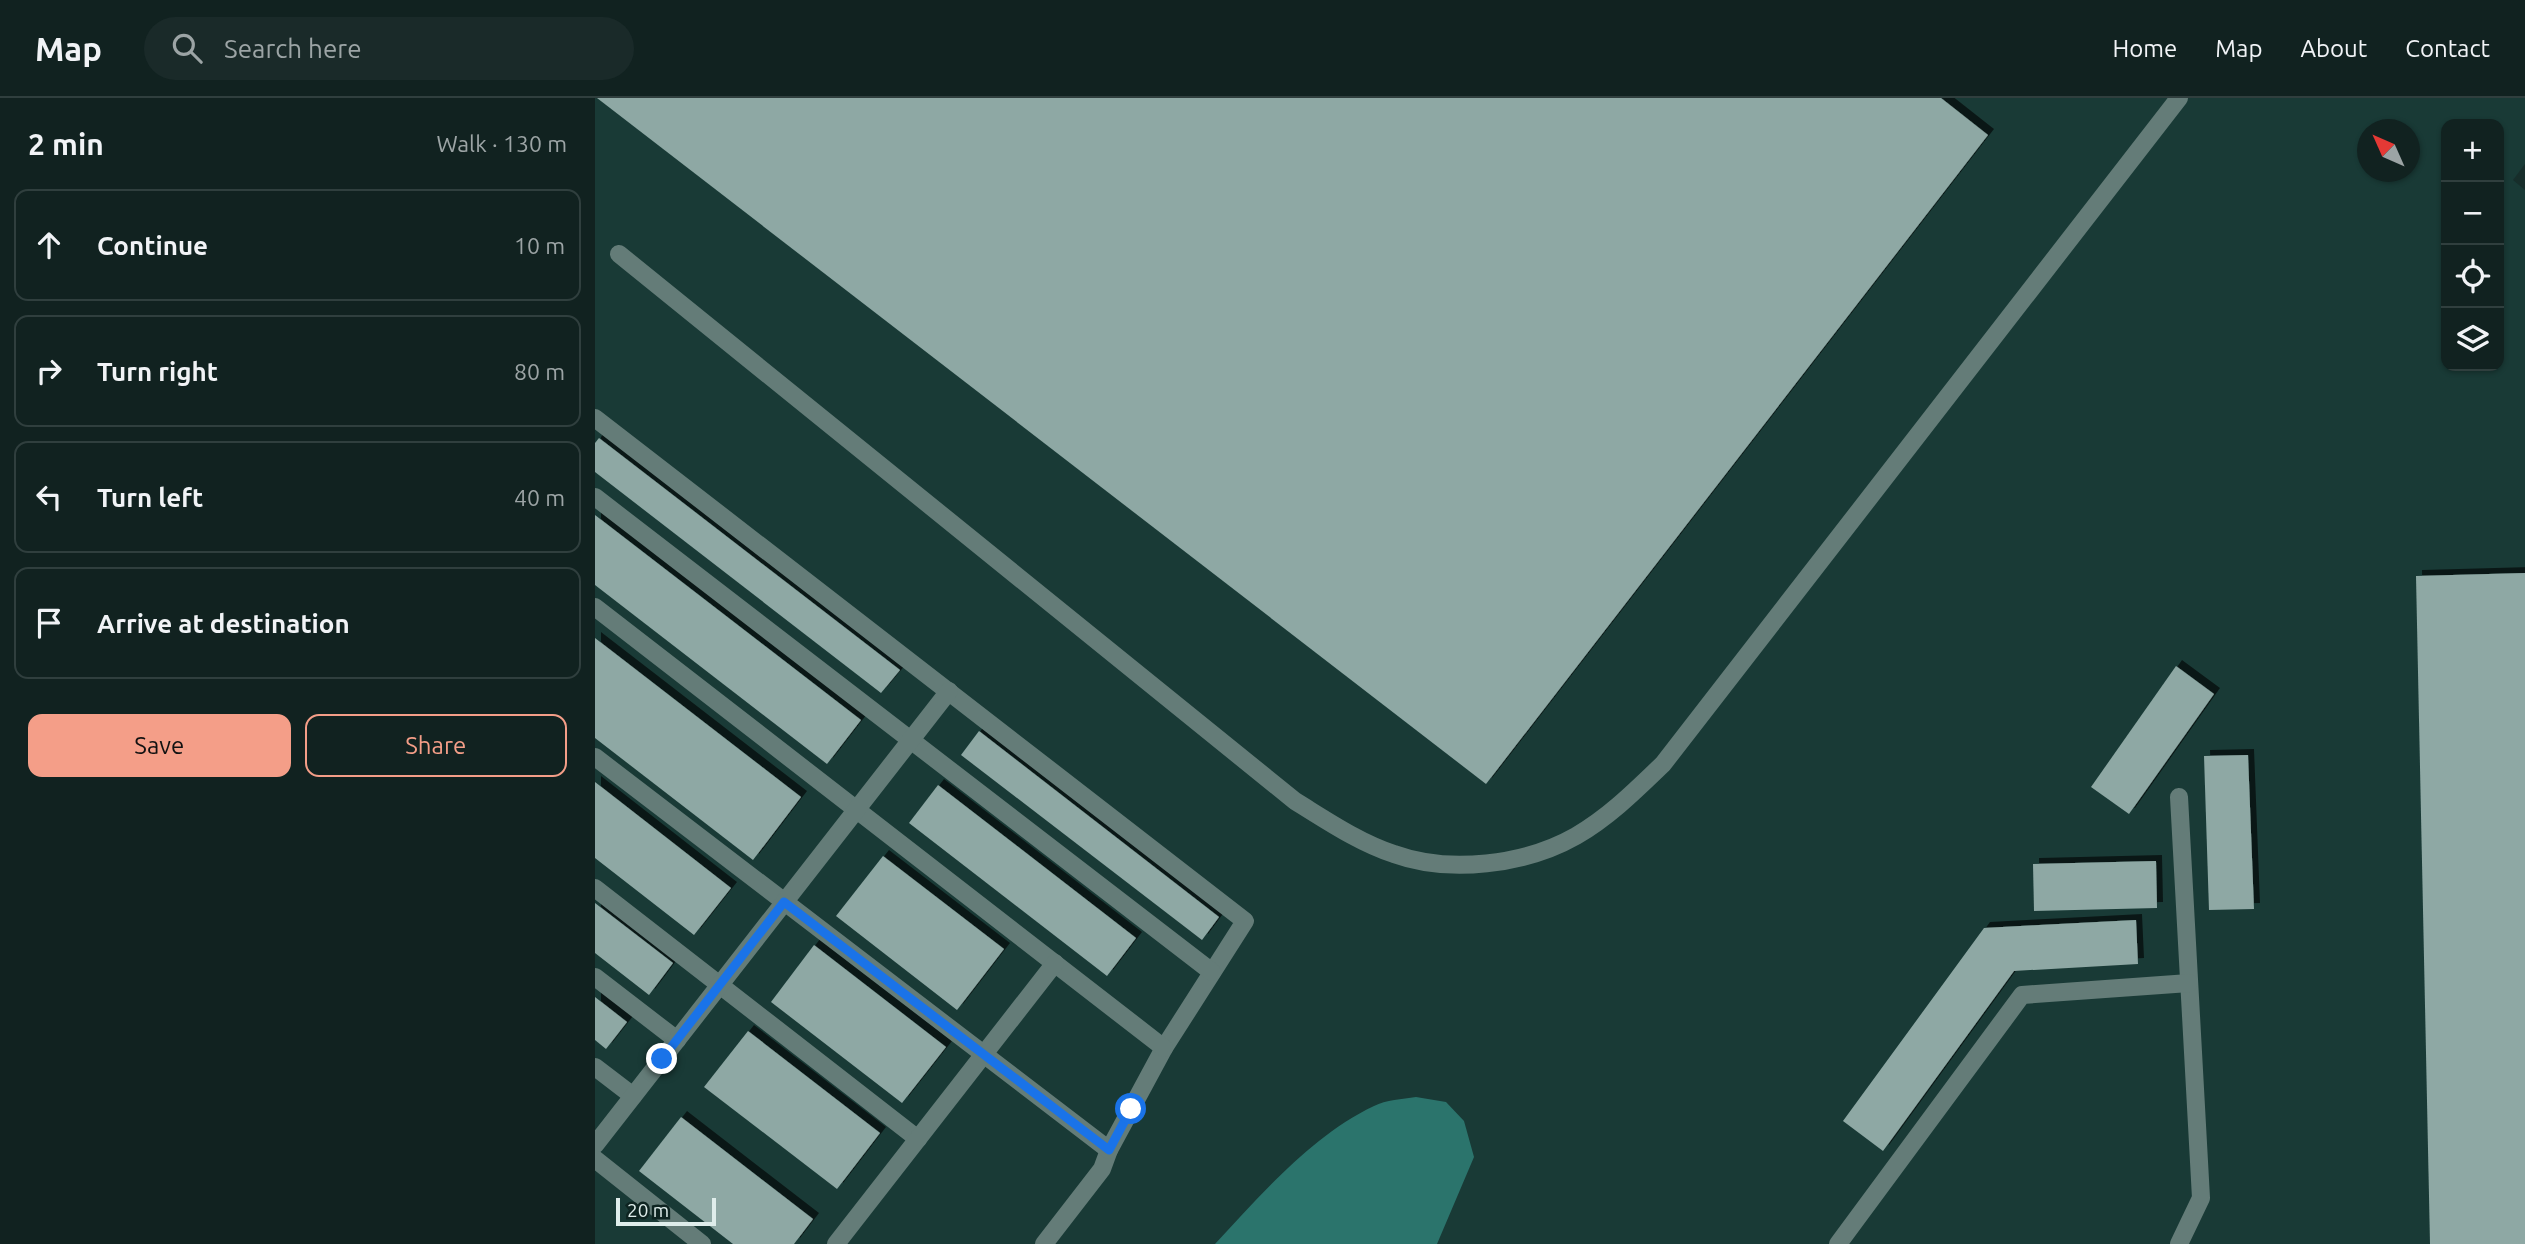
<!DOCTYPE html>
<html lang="en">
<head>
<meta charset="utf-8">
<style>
	body { margin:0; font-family:Ubuntu,sans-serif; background:#1a2a29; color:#f1f3f6 }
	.controls { position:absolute; right:21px; top:21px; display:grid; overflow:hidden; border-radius:14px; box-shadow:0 2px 5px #0004 }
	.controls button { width:63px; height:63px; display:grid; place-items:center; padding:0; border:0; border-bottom:2px solid #303f3e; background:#112220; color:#f1f3f6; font:35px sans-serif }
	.compass { position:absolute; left:1762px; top:21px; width:63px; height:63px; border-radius:50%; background:#112220; box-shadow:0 2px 5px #0004; rotate:315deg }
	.scale { position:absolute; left:21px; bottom:18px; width:100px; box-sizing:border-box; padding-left:7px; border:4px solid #dfedeb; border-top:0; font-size:19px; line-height:24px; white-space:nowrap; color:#dfedeb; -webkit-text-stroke:5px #0e2421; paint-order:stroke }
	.stop { position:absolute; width:21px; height:21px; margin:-16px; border:5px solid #1a73e8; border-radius:50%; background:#fff }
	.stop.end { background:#1a73e8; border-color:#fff; box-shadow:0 2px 7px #0008 }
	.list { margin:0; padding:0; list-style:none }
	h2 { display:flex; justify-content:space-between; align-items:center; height:91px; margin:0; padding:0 28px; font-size:30px }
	h2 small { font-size:23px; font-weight:400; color:#9ca4a5 }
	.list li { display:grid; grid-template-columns:46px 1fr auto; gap:21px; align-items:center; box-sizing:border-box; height:112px; margin:0 14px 14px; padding:0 14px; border:2px solid #303f3e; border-radius:14px }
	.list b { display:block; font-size:26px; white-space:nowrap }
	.list em { font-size:23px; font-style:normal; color:#9ca4a5 }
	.actions { display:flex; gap:14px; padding:21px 28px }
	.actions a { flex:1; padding:16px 0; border:2px solid #f49e88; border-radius:14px; text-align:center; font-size:24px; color:#f49e88 }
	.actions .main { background:#f49e88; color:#111 }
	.icon { flex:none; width:38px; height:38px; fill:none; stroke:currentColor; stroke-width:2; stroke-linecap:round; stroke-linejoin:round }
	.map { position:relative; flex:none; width:1930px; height:1146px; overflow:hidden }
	header { display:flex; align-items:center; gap:42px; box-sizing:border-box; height:98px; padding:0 35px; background:#112220; border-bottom:2px solid #303f3e }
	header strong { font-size:33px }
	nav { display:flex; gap:38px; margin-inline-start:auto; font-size:24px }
	.search { width:490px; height:63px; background:#1a2a29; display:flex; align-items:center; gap:18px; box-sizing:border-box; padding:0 24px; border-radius:38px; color:#9ca4a5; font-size:26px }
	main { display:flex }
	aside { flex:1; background:#112220 }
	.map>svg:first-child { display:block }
	.built { fill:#193a36; fill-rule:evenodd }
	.water { fill:#2b746c }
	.building { fill:#8ea8a4; filter:url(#shadow) }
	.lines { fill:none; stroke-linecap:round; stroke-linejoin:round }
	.minor { stroke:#647c78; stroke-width:18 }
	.route { stroke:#1a73e8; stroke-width:9 }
</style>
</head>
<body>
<header>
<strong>Map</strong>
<div class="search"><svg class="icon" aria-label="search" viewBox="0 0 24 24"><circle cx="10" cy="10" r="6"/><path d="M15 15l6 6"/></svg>Search here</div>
<nav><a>Home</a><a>Map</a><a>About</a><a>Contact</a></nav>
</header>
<main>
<aside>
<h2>2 min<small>Walk · 130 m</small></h2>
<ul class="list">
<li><svg class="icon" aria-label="ahead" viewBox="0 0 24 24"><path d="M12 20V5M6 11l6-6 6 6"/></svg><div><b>Continue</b></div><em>10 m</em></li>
<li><svg class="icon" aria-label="right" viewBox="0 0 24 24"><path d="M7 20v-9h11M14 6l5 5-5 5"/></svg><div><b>Turn right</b></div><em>80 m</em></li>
<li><svg class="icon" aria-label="left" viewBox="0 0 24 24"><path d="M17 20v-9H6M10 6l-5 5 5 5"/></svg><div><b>Turn left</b></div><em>40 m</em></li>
<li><svg class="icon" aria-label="arrive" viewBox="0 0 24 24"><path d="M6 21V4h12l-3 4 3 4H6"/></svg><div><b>Arrive at destination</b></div></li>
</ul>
<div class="actions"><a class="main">Save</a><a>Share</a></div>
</aside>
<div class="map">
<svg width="1930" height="1146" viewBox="0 0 1930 1146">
	<defs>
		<filter id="shadow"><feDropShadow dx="6" dy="-6" stdDeviation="0" flood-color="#0009"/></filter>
	</defs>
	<rect width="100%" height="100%" fill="#172e2b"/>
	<path class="built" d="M0 0H1930V66L1918 82 1930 92V1146H0ZM1851 26H1904V268H1851ZM1772 32H1814V74H1772Z"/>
	<path class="water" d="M821 999 851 1004 869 1023 879 1059 842 1146H620C667 1096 716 1038 779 1008 791 1002 807 1001 821 999Z"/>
	<g class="building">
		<path d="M2 0H1346L1393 37 891 686Z"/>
		<path d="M4 340 305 572 286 595 0 374V345Z"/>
		<path d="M0 417 266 622 232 666 0 487Z"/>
		<path d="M1930 475V1146H1835L1821 478Z"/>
		<path d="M0 540 206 699 158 762 0 640Z"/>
		<path d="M1581 568 1619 596 1534 716 1496 689Z"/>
		<path d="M384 633 624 819 607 842 366 657Z"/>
		<path d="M1653 657 1659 811 1614 812 1609 658Z"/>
		<path d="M0 684 136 790 99 837 0 760Z"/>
		<path d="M343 687 541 840 512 878 314 725Z"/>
		<path d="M288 758 409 851 362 912 241 818Z"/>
		<path d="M1561 763 1562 810 1439 813 1438 766Z"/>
		<path d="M0 805 78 865 54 897 0 855Z"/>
		<path d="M1541 822 1543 866 1419 873 1288 1053 1248 1023 1389 830Z"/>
		<path d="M219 847 351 949 307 1005 176 904Z"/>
		<path d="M0 899 32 924 11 951 0 942Z"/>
		<path d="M153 933 285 1035 242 1091 109 989Z"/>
		<path d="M86 1019 218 1121 199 1146H138L44 1073Z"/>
	</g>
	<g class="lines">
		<g class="minor">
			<path d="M24 156 700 703C731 722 763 744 799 756 854 776 930 767 981 738 1014 719 1041 692 1068 666L1584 0"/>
			<path d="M0 320 650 823 569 950 514 1052 507 1071 449 1146"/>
			<path d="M0 399 617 874"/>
			<path d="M0 509 569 950"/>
			<path d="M0 659 514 1052"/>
			<path d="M1584 699 1606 1100 1584 1146"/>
			<path d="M0 790 323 1041"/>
			<path d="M0 879 82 942"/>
			<path d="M0 969 38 998"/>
			<path d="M0 1047 354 593"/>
			<path d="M0 1061 107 1146"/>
			<path d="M241 1146 460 865"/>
			<path d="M1243 1146 1427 897 1594 885"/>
		</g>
	</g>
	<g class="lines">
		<path class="route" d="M67 961 189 804 514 1052 536 1011"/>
	</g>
</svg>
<div class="controls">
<button>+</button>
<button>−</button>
<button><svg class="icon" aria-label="locate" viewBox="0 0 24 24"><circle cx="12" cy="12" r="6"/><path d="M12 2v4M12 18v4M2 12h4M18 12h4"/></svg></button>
<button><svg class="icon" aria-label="layers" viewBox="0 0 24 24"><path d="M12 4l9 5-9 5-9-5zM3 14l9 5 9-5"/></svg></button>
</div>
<svg class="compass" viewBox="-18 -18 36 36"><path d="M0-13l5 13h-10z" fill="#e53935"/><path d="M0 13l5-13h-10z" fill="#9ca4a5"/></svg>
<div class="scale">20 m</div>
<div class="stop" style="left:536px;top:1011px"></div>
<div class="stop end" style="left:67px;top:961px"></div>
</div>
</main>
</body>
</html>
